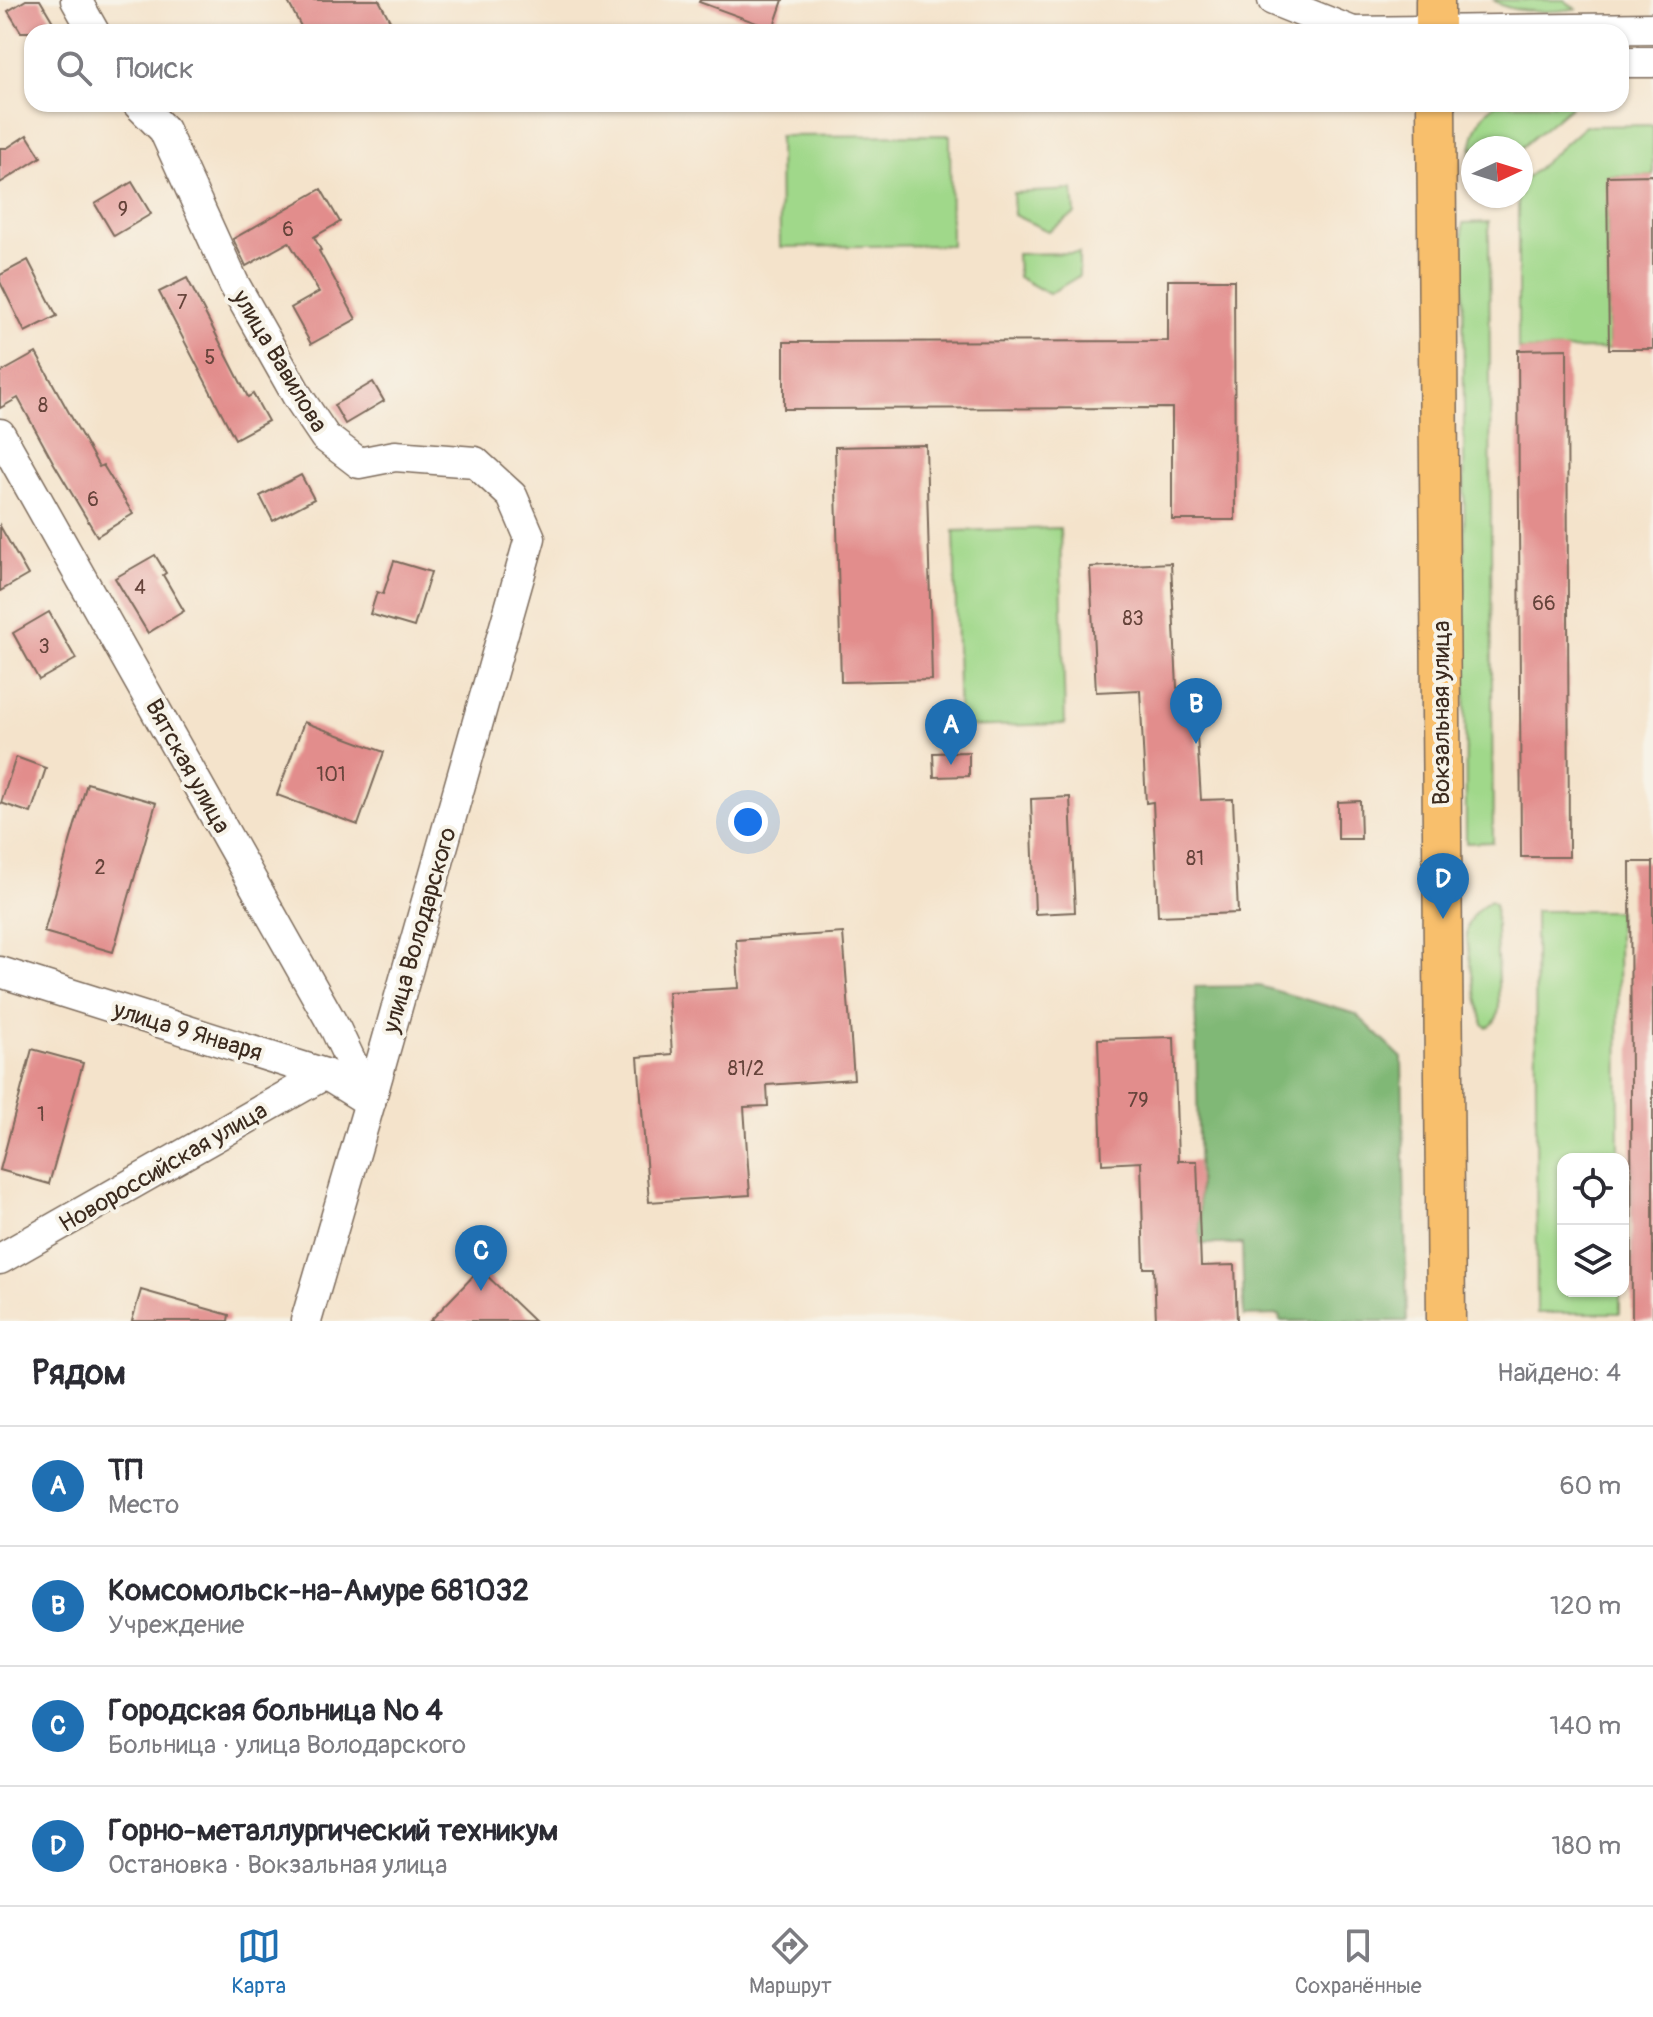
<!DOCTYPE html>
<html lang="ru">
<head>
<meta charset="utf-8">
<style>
	body { margin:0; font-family:Pangolin,sans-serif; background:#f7f7f7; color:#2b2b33 }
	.controls { position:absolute; right:24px; bottom:24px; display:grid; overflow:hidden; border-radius:16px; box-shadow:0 2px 6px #0004 }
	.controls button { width:72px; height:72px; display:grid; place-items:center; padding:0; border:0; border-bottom:2px solid #e1e1e2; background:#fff; color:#2b2b33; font:40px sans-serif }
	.compass { position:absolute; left:1461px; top:136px; width:72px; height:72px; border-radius:50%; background:#fff; box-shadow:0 2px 6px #0004; rotate:86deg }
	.you { position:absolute; left:748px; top:822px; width:28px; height:28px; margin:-20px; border:6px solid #fff; border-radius:50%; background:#1a73e8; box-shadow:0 0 0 12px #1a73e833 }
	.badge { display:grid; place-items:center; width:52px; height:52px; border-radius:50%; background:#1f6fb2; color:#fff; font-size:26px; font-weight:700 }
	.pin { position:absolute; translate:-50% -66px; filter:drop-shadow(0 2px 4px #0008) }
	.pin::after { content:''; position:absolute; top:42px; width:28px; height:24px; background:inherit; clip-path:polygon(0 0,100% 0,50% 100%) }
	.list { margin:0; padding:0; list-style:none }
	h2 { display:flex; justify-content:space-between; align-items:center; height:104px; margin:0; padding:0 32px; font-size:34px }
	h2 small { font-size:26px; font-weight:400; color:#7c7c81 }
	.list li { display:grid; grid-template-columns:52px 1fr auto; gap:24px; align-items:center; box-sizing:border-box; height:120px; padding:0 32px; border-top:2px solid #e1e1e2 }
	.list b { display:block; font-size:30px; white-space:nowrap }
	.list p { margin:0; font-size:26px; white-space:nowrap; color:#7c7c81 }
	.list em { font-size:26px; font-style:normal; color:#7c7c81 }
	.icon { flex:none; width:44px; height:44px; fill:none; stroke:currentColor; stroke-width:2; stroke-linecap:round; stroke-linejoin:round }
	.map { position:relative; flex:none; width:1653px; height:1321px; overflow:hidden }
	.search { position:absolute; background:#fff; box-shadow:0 2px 6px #0004; left:24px; right:24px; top:24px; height:88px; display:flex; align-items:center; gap:20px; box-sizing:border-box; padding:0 28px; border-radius:24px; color:#7c7c81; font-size:30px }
	.sheet { height:584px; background:#fff }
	nav { display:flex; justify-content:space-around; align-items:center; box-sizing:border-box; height:112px; border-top:2px solid #e1e1e2; background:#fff; font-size:22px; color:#7c7c81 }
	nav a { display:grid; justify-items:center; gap:4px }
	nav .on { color:#1f6fb2 }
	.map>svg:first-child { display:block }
	.green { fill:#a0d88a; stroke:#6e8154; stroke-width:2 }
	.forest { fill:#80b876; stroke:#5e714a; stroke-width:2 }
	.building { fill:#e28d8c }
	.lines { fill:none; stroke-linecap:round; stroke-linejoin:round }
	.minor-casing { stroke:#7c6b5b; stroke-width:33 }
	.major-casing { stroke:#7c6b5b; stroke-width:41 }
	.minor { stroke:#fff; stroke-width:30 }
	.major { stroke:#f8bf6c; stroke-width:38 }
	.labels { text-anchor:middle; stroke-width:8; stroke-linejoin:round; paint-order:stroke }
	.number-label { font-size:20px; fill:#65433a }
	.street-label { font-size:24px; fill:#3b2a1e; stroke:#f7f3e8 }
</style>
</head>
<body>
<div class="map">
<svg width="1653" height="1321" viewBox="0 0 1653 1321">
	<rect width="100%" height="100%" fill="#f7f3e8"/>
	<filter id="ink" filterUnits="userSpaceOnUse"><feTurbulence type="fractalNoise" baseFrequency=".0125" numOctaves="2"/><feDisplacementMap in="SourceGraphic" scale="16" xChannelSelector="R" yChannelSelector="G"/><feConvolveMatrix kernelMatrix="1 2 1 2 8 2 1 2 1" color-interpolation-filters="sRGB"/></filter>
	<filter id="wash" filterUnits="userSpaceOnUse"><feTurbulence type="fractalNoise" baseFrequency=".006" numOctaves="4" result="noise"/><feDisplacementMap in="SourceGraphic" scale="32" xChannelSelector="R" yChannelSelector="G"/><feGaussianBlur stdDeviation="1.8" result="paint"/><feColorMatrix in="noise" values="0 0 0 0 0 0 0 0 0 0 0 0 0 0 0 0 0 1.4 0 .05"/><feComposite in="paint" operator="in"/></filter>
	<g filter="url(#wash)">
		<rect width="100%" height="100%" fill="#f4e3cb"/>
		<g class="green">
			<path d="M1494 0H1564L1576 9C1555 12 1510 15 1494 0Z"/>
			<path d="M1495 104H1569L1570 107 1521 148H1473V184H1470C1469 156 1470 123 1495 104Z"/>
			<path d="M1653 125V175L1607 176 1609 349 1518 350V196H1521V183L1585 126Z"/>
			<path d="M950 135 951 245 780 247 779 136Z"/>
			<path d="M1073 190 1075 214 1048 231 1014 215 1013 193Z"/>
			<path d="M1489 222 1493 842 1466 843 1463 223Z"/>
			<path d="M1079 253V276L1049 294 1018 277 1017 254Z"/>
			<path d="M1060 528 1065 724 959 727 954 531Z"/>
			<path d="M1490 901 1495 904 1499 1008C1498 1016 1495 1025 1487 1027L1483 1024C1479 1006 1462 937 1468 924 1472 914 1481 906 1490 901Z"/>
			<path d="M1535 911H1618L1619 1159H1563V1291H1620V1313H1537Z"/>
		</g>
		<path class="forest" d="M1259 986 1356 1014 1402 1058 1407 1321H1280L1279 1315 1244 1316 1242 1244H1200L1195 987Z"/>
		<g id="blocks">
			<g class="building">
				<path d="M26 0H40L59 32H21L8 11Z"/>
				<path d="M287 0H379L396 32H304Z"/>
				<path d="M700 0H783L773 29 699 2Z"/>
				<path d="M27 135 41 157 0 183V148H7Z"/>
				<path d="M1653 175V349H1609L1607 176Z"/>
				<path d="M132 182 151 214 114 236 95 204Z"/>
				<path d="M321 189 340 222 314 237 321 250 319 251 356 319 311 344 291 308 319 292 289 242 246 266 233 239Z"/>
				<path d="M28 260 57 316 25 332 0 282V275Z"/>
				<path d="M187 278 248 397 253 394 268 421 235 439 159 292Z"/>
				<path d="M1168 280H1234L1235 520H1172V408L784 409V342L1168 341Z"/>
				<path d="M1567 349 1569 857H1521L1518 350Z"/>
				<path d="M36 353 99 467 103 465 133 514 97 536 53 462 18 398 0 408V373Z"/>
				<path d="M373 382 384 401 345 424 334 405Z"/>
				<path d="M926 445 932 680 841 682 835 447Z"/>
				<path d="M301 475 314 499 273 521 260 496Z"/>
				<path d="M0 526 28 575 0 591Z"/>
				<path d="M155 555 166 573 163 575 184 611 148 633 115 578Z"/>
				<path d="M394 561 431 572 414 627 370 614 377 592 383 594Z"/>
				<path d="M1171 563 1177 688 1194 687 1201 800 1233 799 1238 913 1158 916 1153 802 1146 803 1140 690 1096 692 1090 567Z"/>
				<path d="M49 612 76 659 39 680 13 633Z"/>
				<path d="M304 722 384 752 358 825 277 795Z"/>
				<path d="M969 752V776L934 777 933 753Z"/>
				<path d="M16 757 46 768 31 813 1 803Z"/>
				<path d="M87 783 156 803 113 952 44 932Z"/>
				<path d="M1070 797 1075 912 1035 914 1031 799Z"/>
				<path d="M1360 801 1361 839H1338V802Z"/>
				<path d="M1630 862H1653V1321H1632Z"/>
				<path d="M843 933 854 1079 767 1085 768 1106 744 1107 750 1195 649 1202 638 1057 672 1054 668 992 739 988 736 940Z"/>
				<path d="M1174 1037 1178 1161H1197L1201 1266 1235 1265 1237 1321H1156L1154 1268H1144L1141 1162 1102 1164 1098 1039Z"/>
				<path d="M32 1049 83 1063 49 1184 0 1170Z"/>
				<path d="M480 1269 534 1321H430Z"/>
				<path d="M141 1290 229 1315 228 1321H132Z"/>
			</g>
		</g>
	</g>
	<g filter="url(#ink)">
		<use href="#blocks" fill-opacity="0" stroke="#7c6b5b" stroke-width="2"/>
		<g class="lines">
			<defs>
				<g id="minor">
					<path d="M76 0 94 32"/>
					<path d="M1273 0 1353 32"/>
					<path d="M1352 32 1653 28"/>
					<path d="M1621 62H1653"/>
					<path d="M138 104 164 130 234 284 298 397 325 437 359 463 395 456 475 462 512 496 530 538 370 1102 306 1321"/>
					<path d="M0 434 336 1030 370 1102"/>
					<path d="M0 972 325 1074 370 1102"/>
					<path d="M0 1259 325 1074"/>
				</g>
				<g id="major">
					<path d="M1435 0V32"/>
					<path d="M1436 104 1446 1321"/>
				</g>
			</defs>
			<use href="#minor" class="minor-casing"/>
			<use href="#major" class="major-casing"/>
			<use href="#minor" class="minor"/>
			<use href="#major" class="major"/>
		</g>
	</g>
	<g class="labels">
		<g class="number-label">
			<text x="123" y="216">9</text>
			<text x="288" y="236">6</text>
			<text x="182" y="309">7</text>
			<text x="210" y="364">5</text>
			<text x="43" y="412">8</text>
			<text x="93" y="506">6</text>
			<text x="140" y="594">4</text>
			<text x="1544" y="610">66</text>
			<text x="1133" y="625">83</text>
			<text x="44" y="653">3</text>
			<text x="331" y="781">101</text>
			<text x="1195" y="865">81</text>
			<text x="100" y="874">2</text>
			<text x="746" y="1075">81/2</text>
			<text x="1138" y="1107">79</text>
			<text x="41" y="1121">1</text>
		</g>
		<g class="street-label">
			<text transform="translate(280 361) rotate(59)" y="8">улица Вавилова</text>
			<text transform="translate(1441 713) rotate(-90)" y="8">Вокзальная улица</text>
			<text transform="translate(188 766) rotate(61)" y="8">Вятская улица</text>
			<text transform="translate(419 930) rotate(-74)" y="8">улица Володарского</text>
			<text transform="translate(188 1031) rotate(17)" y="8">улица 9 Января</text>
			<text transform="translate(163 1167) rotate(-30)" y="8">Новороссийская улица</text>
		</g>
	</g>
</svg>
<div class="controls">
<button><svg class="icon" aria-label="locate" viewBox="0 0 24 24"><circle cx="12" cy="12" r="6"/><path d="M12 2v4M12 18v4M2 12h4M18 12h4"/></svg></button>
<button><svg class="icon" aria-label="layers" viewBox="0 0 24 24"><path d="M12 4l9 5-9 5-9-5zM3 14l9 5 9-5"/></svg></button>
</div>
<svg class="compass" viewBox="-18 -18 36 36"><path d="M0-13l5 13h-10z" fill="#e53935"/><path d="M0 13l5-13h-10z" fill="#7c7c81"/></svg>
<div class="you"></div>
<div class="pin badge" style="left:951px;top:765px">A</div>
<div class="pin badge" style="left:1196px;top:744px">B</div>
<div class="pin badge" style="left:481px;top:1291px">C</div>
<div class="pin badge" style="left:1443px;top:919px">D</div>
<div class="search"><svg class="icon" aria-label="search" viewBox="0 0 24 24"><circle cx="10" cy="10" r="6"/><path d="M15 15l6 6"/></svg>Поиск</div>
</div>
<section class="sheet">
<h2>Рядом<small>Найдено: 4</small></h2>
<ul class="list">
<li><span class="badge">A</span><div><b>ТП</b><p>Место</p></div><em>60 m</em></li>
<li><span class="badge">B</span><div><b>Комсомольск-на-Амуре 681032</b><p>Учреждение</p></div><em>120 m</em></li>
<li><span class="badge">C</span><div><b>Городская больница № 4</b><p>Больница · улица Володарского</p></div><em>140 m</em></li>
<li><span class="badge">D</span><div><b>Горно-металлургический техникум</b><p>Остановка · Вокзальная улица</p></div><em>180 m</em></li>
</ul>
</section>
<nav>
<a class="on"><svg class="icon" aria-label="map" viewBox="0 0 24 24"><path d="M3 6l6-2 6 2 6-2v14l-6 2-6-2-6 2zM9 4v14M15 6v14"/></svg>Карта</a>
<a><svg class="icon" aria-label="directions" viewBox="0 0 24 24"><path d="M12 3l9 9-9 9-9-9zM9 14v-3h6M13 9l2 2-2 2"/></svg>Маршрут</a>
<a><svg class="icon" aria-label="saved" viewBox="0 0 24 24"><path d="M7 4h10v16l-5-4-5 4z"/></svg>Сохранённые</a>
</nav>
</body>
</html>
